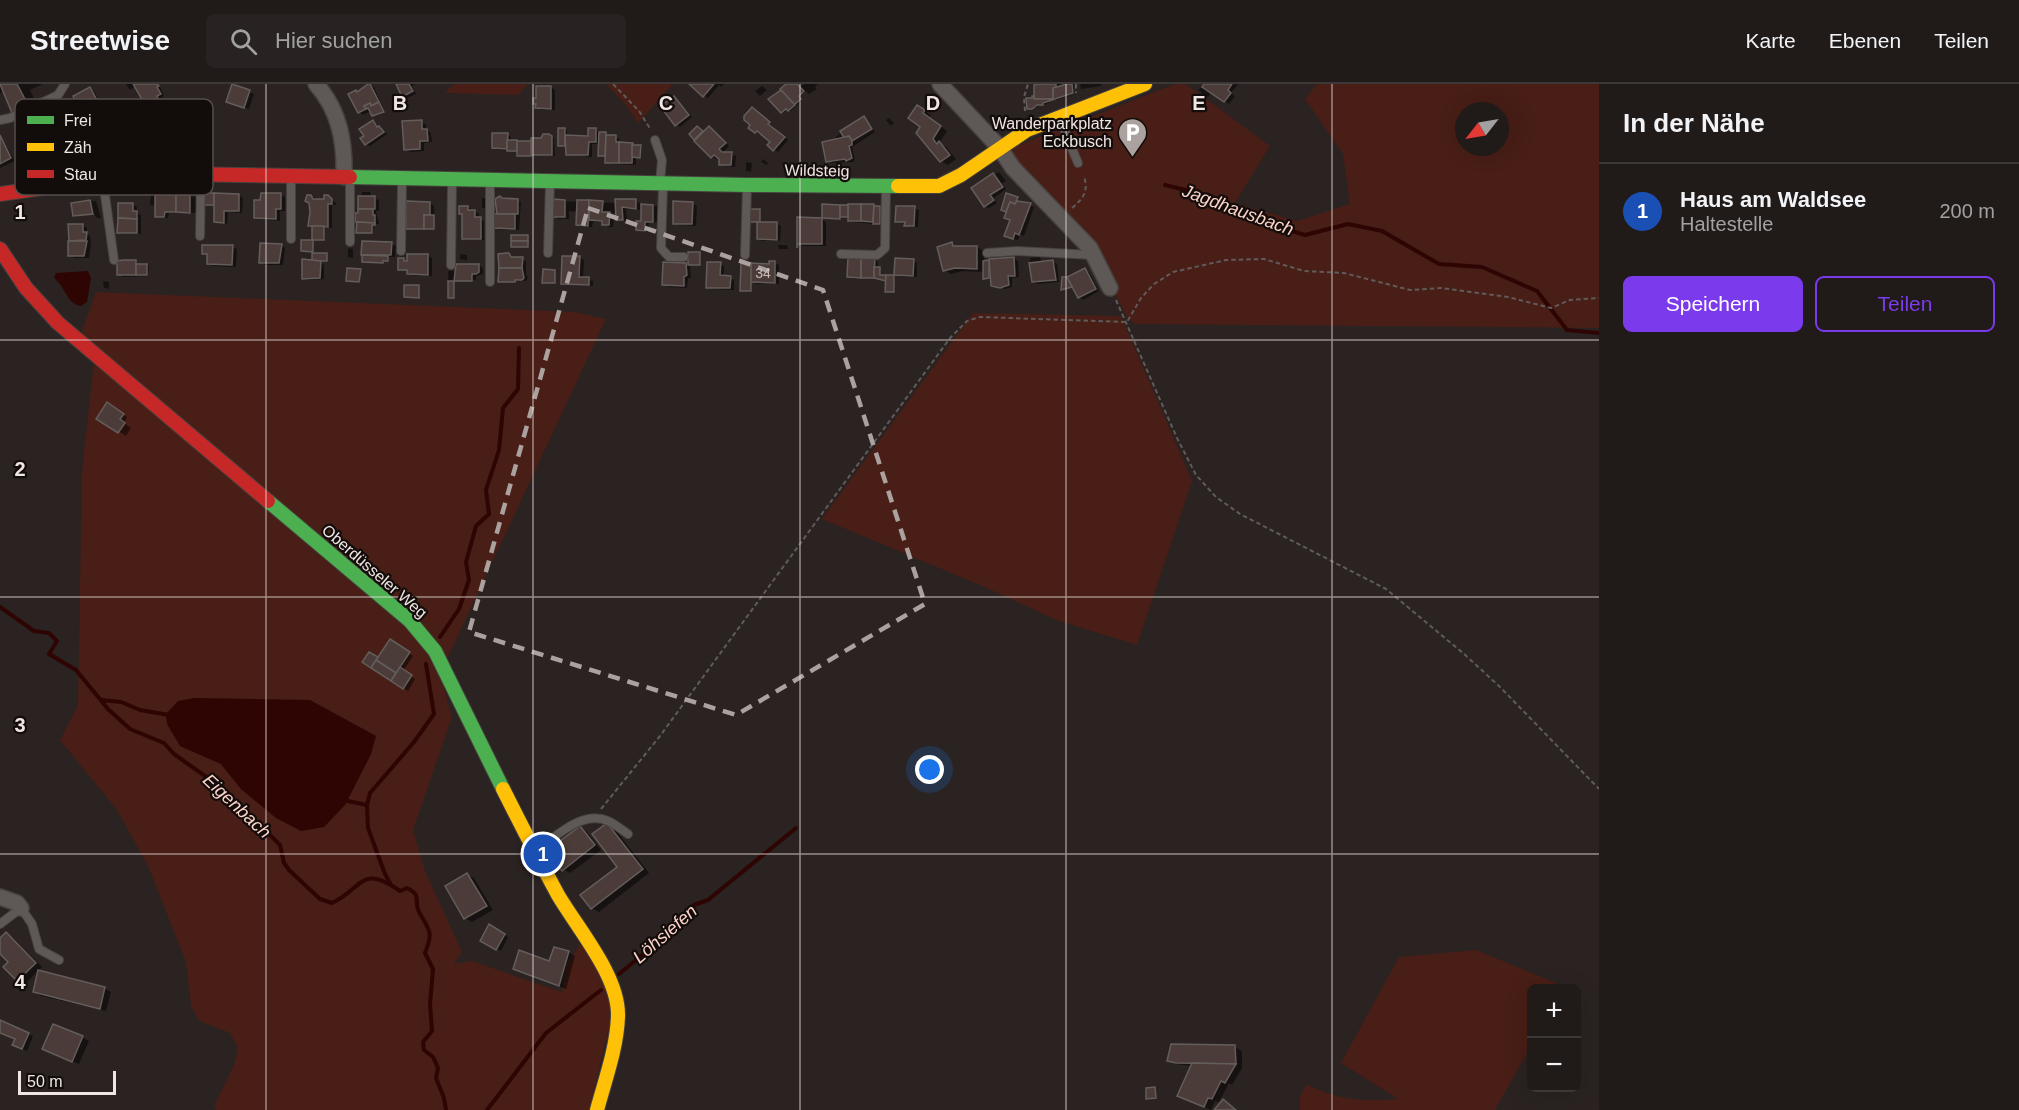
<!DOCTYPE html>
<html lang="de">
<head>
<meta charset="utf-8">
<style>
	body { margin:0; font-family:Helvetica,sans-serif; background:#282322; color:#f1f3f6 }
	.controls { position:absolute; right:18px; bottom:18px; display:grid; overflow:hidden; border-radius:9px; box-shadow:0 6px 24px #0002 }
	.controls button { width:54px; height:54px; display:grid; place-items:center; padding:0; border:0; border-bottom:2px solid #3d3838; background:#201a19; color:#f1f3f6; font:30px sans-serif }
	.compass { position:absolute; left:1455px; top:18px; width:54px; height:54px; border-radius:50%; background:#201a19; box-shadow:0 6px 24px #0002; rotate:239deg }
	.scale { position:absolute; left:18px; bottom:15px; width:98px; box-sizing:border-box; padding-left:6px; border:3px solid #f0e6e4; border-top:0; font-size:16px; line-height:21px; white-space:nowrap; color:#f0e6e4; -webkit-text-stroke:4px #120c0a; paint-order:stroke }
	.you { position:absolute; left:930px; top:686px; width:21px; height:21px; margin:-15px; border:4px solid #fff; border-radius:50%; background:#1a73e8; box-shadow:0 0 0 9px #1a73e833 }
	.badge { display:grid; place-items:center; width:39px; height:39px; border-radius:50%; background:#7c3aed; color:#fff; font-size:20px; font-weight:700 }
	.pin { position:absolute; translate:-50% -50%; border:3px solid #fff; box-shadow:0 2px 6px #0006 }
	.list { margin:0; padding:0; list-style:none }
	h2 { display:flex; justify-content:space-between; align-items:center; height:78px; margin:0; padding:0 24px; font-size:26px }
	h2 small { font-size:20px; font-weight:400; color:#a2a1a2 }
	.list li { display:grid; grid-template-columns:39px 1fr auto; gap:18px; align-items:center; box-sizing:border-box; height:96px; padding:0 24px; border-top:2px solid #3d3838 }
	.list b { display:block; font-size:22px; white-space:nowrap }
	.list p { margin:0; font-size:20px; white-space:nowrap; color:#a2a1a2 }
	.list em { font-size:20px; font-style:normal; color:#a2a1a2 }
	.actions { display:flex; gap:12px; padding:18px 24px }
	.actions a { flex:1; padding:14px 0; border:2px solid #7c3aed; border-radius:9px; text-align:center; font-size:21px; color:#7c3aed }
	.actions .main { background:#7c3aed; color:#fff }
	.icon { flex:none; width:33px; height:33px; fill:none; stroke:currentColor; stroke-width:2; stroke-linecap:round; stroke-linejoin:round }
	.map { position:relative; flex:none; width:1599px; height:1026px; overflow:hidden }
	header { display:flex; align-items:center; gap:36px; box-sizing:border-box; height:84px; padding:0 30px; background:#201a19; border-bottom:2px solid #3d3838 }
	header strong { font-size:28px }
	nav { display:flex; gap:33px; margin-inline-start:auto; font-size:21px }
	.search { width:420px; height:54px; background:#282322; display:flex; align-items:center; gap:15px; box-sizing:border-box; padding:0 21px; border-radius:9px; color:#a2a1a2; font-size:22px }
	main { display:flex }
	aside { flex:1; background:#201a19 }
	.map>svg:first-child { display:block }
	.green { fill:#481e16; fill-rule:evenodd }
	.water { fill:#2e0503 }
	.shadow { fill:#0007 }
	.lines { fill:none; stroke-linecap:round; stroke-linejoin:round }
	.stream { stroke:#2e0503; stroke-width:4 }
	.building { fill:#4c3c39; stroke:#635d5b; stroke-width:1.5 }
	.lane-casing { stroke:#46403e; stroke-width:10 }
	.street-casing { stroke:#46403e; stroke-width:18 }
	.fast-casing { stroke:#46403e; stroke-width:16 }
	.slow-casing { stroke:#46403e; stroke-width:16 }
	.jam-casing { stroke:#46403e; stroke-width:16 }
	.path { stroke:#605a5a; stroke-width:2; stroke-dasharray:4.5 3; stroke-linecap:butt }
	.lane { stroke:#5e5856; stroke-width:8 }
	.street { stroke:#5e5856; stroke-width:15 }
	.fast { stroke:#4caf50; stroke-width:14 }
	.slow { stroke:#ffc107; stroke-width:14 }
	.jam { stroke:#c62828; stroke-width:14 }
	.marked { fill:none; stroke:#aba2a0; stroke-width:4.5; stroke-dasharray:12 8; stroke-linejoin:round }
	.grid { fill:none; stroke:#f0e6e4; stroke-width:1.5; stroke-opacity:0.55 }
	.labels { text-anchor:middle; stroke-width:4.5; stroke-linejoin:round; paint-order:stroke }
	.number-label { font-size:14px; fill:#c7bcb9 }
	.poi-label { font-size:16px; fill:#f0e6e4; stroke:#120c0a; text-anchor:end }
	.street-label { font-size:16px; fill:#f0e6e4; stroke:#120c0a }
	.water-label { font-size:18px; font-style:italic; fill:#fdd3c9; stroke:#120c0a }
	.key { fill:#120c0a; stroke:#554d4b; stroke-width:1.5 }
	.key-label { font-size:16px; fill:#f0e6e4 }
	.grid-label { font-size:20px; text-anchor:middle; font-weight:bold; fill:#f0e6e4; stroke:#120c0a; stroke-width:4.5; stroke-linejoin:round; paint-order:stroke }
</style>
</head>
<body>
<header>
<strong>Streetwise</strong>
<div class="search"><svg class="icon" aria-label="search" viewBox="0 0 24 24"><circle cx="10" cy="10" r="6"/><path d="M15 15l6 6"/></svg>Hier suchen</div>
<nav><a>Karte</a><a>Ebenen</a><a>Teilen</a></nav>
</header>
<main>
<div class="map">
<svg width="1599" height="1026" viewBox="0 0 1599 1026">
	<rect width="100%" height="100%" fill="#2a2321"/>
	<g class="green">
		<path d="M454 0H528L518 11 445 9Z"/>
		<path d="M606 0H673L638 39 626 21Z"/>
		<path d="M1175 0H1186L1270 62 1235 119 1297 137 1350 120 1343 70 1305 15 1317 0H1599V244L1135 240 1126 232 1092 162 1010 72 1014 63ZM1464 27H1500V63H1464Z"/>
		<path d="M96 208 575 228 606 235 440 590 452 633 413 746 425 787 462 868 454 880 472 877 562 908 567 880 582 858 604 895 613 929 589 1026H216L214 1022 234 981 238 964 230 949 199 937 191 922 186 878 148 782 117 726 60 656 78 621 82 387 94 276 82 247ZM310 616 376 652 371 670 345 721 241 705 221 680 180 662Z"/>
		<path d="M973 229 1121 232 1192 397 1137 561 1059 537 980 501 822 435Z"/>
		<path d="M1476 866 1566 903 1532 904 1531 962 1495 1026H1300V1012L1307 1000C1335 1016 1365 1018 1398 1015L1341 979 1399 873Z"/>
	</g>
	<g class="water">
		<path d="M88 187 91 194 87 218 81 222C70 220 68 212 63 205 61 200 56 197 54 193L56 189Z"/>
		<path d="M194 614 310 616 376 652 371 670 345 721 324 743 301 747 276 734 241 705 221 680 180 662 167 640 166 630 178 617Z"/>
	</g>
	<g class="shadow">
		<path d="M0 0H43L30 6 41 29 28 36 14 28 4 7 0 9Z"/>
		<path d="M126 0H159L164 12 160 15 163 20 156 23 151 19 149 21 145 18 136 2 130 6Z"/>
		<path d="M397 0H415L412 2 416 10 407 14 403 12Z"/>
		<path d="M691 0H724L721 3 719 1 708 14Z"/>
		<path d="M788 0H797L799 3 805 0H818L815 3 817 5 809 10 806 7 799 13 802 16 791 27 788 25 783 29 782 7Z"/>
		<path d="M1039 0H1061L1060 4 1074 0V10L1057 16H1049V19L1030 25 1036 16Z"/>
		<path d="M1080 0H1101V2L1081 5Z"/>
		<path d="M1206 0H1238L1231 9 1235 12 1229 20 1212 8 1208 13 1198 6Z"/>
		<path d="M233 1 254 10 249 25 232 19Z"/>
		<path d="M369 1 374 3 385 29 375 32 371 27 363 31 359 28V9Z"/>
		<path d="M762 2 767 6 760 12 755 7Z"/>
		<path d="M537 3H551L555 6V26H541L537 23V21L534 19 537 16Z"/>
		<path d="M90 5 94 7 102 22 86 30 82 28Z"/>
		<path d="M674 13 692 33 680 43 676 40Z"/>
		<path d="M917 23 931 31 929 34 947 47 939 59 946 63 956 75 948 81 941 77 922 43Z"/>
		<path d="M756 28 788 56 778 68 774 65 772 58 762 49 760 51 750 44Z"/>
		<path d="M864 34 868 37 875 48 852 63 855 76 853 78 832 79 827 77 838 56 835 54 841 49 844 50Z"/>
		<path d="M889 34 894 39 891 42 886 36Z"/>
		<path d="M373 38 387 50 370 62 366 60Z"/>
		<path d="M421 38 426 40V46L431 49 432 58 424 59V67L410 68 405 65Z"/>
		<path d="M560 45 567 46V54H589L596 46 607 53H615L619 55V60H632L642 63 641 74H636V81L611 80 607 78V72H601L600 60H592V73L571 71 567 69V61L560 57Z"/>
		<path d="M699 45 703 49 713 46 729 62 721 70H731L736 72 735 83 724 82 720 80 718 73 716 75 712 73 698 54H695Z"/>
		<path d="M0 51 15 77 0 84Z"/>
		<path d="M507 51 511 53V58L532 59 550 52 554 54 555 72H536L532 70V72H520L518 67 498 66 494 64Z"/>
		<path d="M763 75 768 79 767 81 761 78Z"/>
		<path d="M746 78 752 79 751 88 746 87Z"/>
		<path d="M999 88 1006 97 1002 99 1006 105 994 114 997 119 989 124 985 122 994 91Z"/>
		<path d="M362 108H370L372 114 379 116V127H376L379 140H374L373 149 358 148Z"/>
		<path d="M151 111 196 113 197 129H169L168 134H160L156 132V122L150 121Z"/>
		<path d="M239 111 243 114 242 129 228 128 227 140 215 137 216 121H206Z"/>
		<path d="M281 111 285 113V127H280V137L260 135 256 133Z"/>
		<path d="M1007 111 1018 116V118L1034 123 1024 152 1020 150 1018 156 1010 154 1011 137 1006 134 1008 127 1003 125Z"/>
		<path d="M310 112 325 117 328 113 336 119V121H332V144H325V156H313V144L310 142Z"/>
		<path d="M482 114 488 115V125L482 124Z"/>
		<path d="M517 116 521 118 519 146H500L496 144Z"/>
		<path d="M96 117 101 134H97L94 130 74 131 73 120Z"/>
		<path d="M554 117 617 119 635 117 640 119V122H659L660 138 649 139 648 148H642L638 145 642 139V126L626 125 627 137 617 135V129L607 128 614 132 613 143H608L603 138H593L592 143H582L577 141 578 128 569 127V135H558L554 132Z"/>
		<path d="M430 119 434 122 435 145 412 146 407 144Z"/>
		<path d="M693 119 697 122 696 142 678 141 674 139Z"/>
		<path d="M133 121 137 123V129L141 131V150H123L119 148Z"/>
		<path d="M823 122H873L881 125V141L854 138 849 136V134L823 135Z"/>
		<path d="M468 123 479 130V135L484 137V156H468L464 154Z"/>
		<path d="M914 124 919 126 918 143H910L906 140 896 138Z"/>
		<path d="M760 127 761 139 777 140 781 142 780 157H762L758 154Z"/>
		<path d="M821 135 826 138V162H803L798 159Z"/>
		<path d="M83 141 87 144V150L90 152 91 160 89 174H74L70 171V142Z"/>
		<path d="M313 156 314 171H326L328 177H318L324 181V195L307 196 303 194 314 178V168L302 167V157Z"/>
		<path d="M392 160 396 162 395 173H389V177H384V179L363 177 364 171Z"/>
		<path d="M952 160 957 163H977L984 167V178H988L991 180 1013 174 1018 177 1019 193 1012 194V203L1005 205 993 201 992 194H984V188L963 187 951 190 944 186Z"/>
		<path d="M281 161 285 164 283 181H265L261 178Z"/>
		<path d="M778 161H787L788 165H779Z"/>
		<path d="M232 163 237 165 236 183 213 182 208 180 209 172 203 169Z"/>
		<path d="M348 164 353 165V174L348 173Z"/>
		<path d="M460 170 467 171V176L460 175Z"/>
		<path d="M509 170 514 175H522L526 177V191L528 193 526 197H499Z"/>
		<path d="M690 170 701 171V181H690Z"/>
		<path d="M408 172H428L432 174V192H412L408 187 399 185 404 176 408 178Z"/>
		<path d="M1040 173 1042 179 1053 178 1057 180 1059 198 1037 200 1033 197 1030 174Z"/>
		<path d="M580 174 584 176 583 195 593 197V202L567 201 563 199Z"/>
		<path d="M874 175 878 178V185L881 186V192H895V208L887 207V196L878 194 853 195 849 193Z"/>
		<path d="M913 176 917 179V193H900L896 190Z"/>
		<path d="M135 177 140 181 149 182 148 192 123 193 119 190Z"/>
		<path d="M775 179 779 181V200H756L752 197V207H743V180L771 181Z"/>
		<path d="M685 180 690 182 691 193 688 195 687 204 668 203 664 201Z"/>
		<path d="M720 180 724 182V193L734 196V206L712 205 708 203Z"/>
		<path d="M479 181 483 184V190L476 192V196H458V198L455 196V214H449L448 187H457Z"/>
		<path d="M1085 186 1089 188 1099 207 1083 216 1079 213 1074 203 1063 205V195H1071Z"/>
		<path d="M103 197 109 198V205L104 204Z"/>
		<path d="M107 320 127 333 124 339 131 344 126 352 98 334Z"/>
		<path d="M390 557 413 572 403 587 415 595 408 607 364 578 378 575Z"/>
		<path d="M607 741 614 744 649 789 599 828 592 824 619 783Z"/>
		<path d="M581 744 587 748 601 766 570 789 563 785Z"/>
		<path d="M467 791 474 794 493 826 472 838 465 834Z"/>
		<path d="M490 842 508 853 501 867 482 856Z"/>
		<path d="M6 850 13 854 42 883 25 900 18 896 10 878 0 867V856Z"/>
		<path d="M568 868 575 872 566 905 515 885 550 879Z"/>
		<path d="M104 904 111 908 106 927 41 912 34 908Z"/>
		<path d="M0 938 33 952 27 967 18 963 17 955 0 948Z"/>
		<path d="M82 953 89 957 79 980 51 969Z"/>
		<path d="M1235 963 1242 967V984L1232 1001 1229 999 1219 1018 1215 1017 1211 1026 1186 1015 1192 982 1175 980 1168 976Z"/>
	</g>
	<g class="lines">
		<g class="stream">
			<path d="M1165 101 1206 111 1253 135 1305 151 1348 140 1382 147 1439 180 1482 183 1537 207 1567 246 1599 249"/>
			<path d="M0 523 34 547 49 549 57 557 49 570 76 586 108 625 130 645 164 659 174 670 205 692 257 744 266 747 280 761 284 779 289 786 320 815 332 819C363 805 360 779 400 807L407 804C423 812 413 816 419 828 429 846 434 847 425 869L433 885 430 920 432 947 423 958 424 966 433 973 438 984 436 994 444 1014 446 1026"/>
			<path d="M440 553 459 525 469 496 466 478 476 442 489 430 486 406 499 366 503 324 518 305 519 264"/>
			<path d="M101 616 121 618 140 626 169 631"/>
			<path d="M343 716 367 721 368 744 385 790 391 801"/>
			<path d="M367 721 370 709 414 658 434 630 426 580"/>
			<path d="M619 890 681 839 694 821 708 816 796 744"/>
			<path d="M487 1026 546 949 601 906"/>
		</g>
	</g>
	<g class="building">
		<path d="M0 0H17L28 21 12 29Z"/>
		<path d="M133 0H158L159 2 157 3 161 10 157 12 159 17 151 22 148 17 144 19Z"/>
		<path d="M232 0 250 6 244 24 226 18Z"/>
		<path d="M368 0H370L379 18 371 22 370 19 364 22 366 25 358 29 348 10 356 6 357 8Z"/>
		<path d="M396 0H409L413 7 402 13Z"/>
		<path d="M689 0H714L703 13Z"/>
		<path d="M786 0H797L804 7 799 12 801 15 794 21 780 5Z"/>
		<path d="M1037 0H1056V4H1053V15H1034V1Z"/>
		<path d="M1067 0H1072L1073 9 1043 19V21H1037L1032 25H1027L1026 14H1032V12H1034V15H1053V4Z"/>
		<path d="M1204 0H1232L1228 6 1231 9 1224 18 1202 3Z"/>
		<path d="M536 2H551V25L535 24 536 20H533V14H536Z"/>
		<path d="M90 3 99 20 81 29 73 12Z"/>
		<path d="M781 6 795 21 788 27 786 25 781 29 768 15Z"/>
		<path d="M674 12 689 31 675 42 660 22Z"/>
		<path d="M379 18 384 28 372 32 368 24 366 25 364 22 370 19 371 22Z"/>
		<path d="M917 21 925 26 923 29 941 42 933 55 937 60 939 57 950 71 940 78 916 49 920 43 908 34Z"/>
		<path d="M752 23 770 38 768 40 785 53 773 67 767 61 770 58 757 47 755 49 748 44 750 41 744 36V32Z"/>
		<path d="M864 32 872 45 852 57 849 52 844 54 840 47Z"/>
		<path d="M373 36 377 43 379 42 384 48 365 61 360 54 364 52 359 45Z"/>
		<path d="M422 36V45H427L428 57H420V65L404 66 402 37Z"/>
		<path d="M697 42 703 47 694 56 689 50Z"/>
		<path d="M709 42 726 59 719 65 722 68H732L731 81H719V75L714 71 711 74 694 57Z"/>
		<rect x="558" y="44" width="7" height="18"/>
		<path d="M588 44H596V58H589L588 71H566L565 51 588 52Z"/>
		<path d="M599 48H606L605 72H598Z"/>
		<path d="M492 49H508L507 65 492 64Z"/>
		<path d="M543 50H549L552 52V71H531V54H541Z"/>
		<path d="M0 51 11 74 0 80Z"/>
		<path d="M606 51H616V58H619V79H605Z"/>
		<path d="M849 52 852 57V61L849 62 852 74 846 77 845 75 826 78 822 58Z"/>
		<rect x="507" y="56" width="10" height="11"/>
		<rect x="517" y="57" width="14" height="15"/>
		<path d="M619 58 633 59 632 79H619Z"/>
		<path d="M632 61H641L640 74 632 73Z"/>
		<path d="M993 89 1003 103 990 111 994 116 984 123 971 104Z"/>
		<rect x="203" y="109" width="11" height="12"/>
		<path d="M214 109 239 110V127H224V139L214 138Z"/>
		<path d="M261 109H281V125H276V135L254 134V116H260Z"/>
		<path d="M1006 109 1018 113 1015 120 1010 118 1006 128 1001 126Z"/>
		<path d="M155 110 176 111V128H165L164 133H155Z"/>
		<path d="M176 111H190V129L176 128Z"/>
		<path d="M307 111H311L313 115H324V111H328L332 115V120H328V143L308 142 310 128 309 119 305 117Z"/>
		<rect x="358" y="112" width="17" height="13"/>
		<path d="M500 112 502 114 518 115V130H497L495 115Z"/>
		<path d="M553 115 565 116V133H552Z"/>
		<path d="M615 115H636V125L622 123 623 136H616Z"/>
		<path d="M90 116 93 130 73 132 71 119Z"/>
		<path d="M577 116H589L588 142 576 141Z"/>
		<path d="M589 116 603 117 602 128H610L609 141H602V137L589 136Z"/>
		<path d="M406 117 430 118V131H424V145H406Z"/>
		<path d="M673 117 693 118 692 140H673Z"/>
		<path d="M1017 117 1031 119 1019 151 1015 149 1013 155 1004 152 1010 136 1004 134 1010 118 1015 120Z"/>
		<path d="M118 119H133V127H137V135L118 134Z"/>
		<path d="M641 120 653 121V138H645V147L636 146V137H641Z"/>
		<path d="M822 120 840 121V135L822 134Z"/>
		<rect x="848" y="120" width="13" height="17"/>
		<path d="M861 120H874L873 138 861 137Z"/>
		<rect x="840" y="121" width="8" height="12"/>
		<path d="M459 122H468V126H475V133H481V155H462V130H459Z"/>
		<path d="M874 122H880V140H873Z"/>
		<path d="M896 122H915L914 142H904L905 138H895Z"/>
		<path d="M358 125H373V131H375V139L355 138V129H358Z"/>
		<rect x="750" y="125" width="10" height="13"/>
		<path d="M494 130H515V145L494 144Z"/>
		<rect x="424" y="131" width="10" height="14"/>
		<path d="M797 133 822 134V160H798L797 164Z"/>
		<path d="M118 134 137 135V149H117Z"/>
		<path d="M357 138 375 139V141H372V149H356Z"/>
		<path d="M757 138H777V156L757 155Z"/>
		<path d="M68 140H83V148H87L86 156 69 157Z"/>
		<rect x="312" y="142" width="12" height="14"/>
		<rect x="511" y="151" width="17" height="6"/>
		<path d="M301 156H313V168L301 167Z"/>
		<path d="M68 157H87L84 172H68Z"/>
		<path d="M362 157 392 158 391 171H361Z"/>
		<rect x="511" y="157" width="17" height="6"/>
		<path d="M952 158 953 162H977V185L955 184 943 187 937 163Z"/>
		<path d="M260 159 282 160 279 179H259Z"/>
		<path d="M202 161H233L232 181 207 180V170H202Z"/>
		<rect x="688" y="168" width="12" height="13"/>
		<rect x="312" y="169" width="15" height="8"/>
		<path d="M506 169H509L511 173H523L522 184H499L498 170Z"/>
		<path d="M407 170H428V191L407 190V186H398V174H404V177H407Z"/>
		<path d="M362 171 388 172V177H383V179L362 178Z"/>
		<path d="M562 172H580L579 193H589V201L561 200Z"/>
		<path d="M848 173H861V194L847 193Z"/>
		<path d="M861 173 875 174 874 194H861Z"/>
		<path d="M1014 173 1015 192H1008L1009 201 1000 204 991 202 989 175Z"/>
		<path d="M895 174 914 175 913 192 894 191Z"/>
		<path d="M302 175 321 177 320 194 302 195Z"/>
		<path d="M123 176H136V191H117V177Z"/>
		<path d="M989 176V194L983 195V177Z"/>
		<path d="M1053 176 1056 196 1032 198 1029 179Z"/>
		<path d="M769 177H775V199L750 198 751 179 769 180Z"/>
		<path d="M663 178 686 179 687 191 684 193V202L662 201Z"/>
		<path d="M707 178H721L720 191 731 192 730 204H706Z"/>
		<path d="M741 179H751V207H740Z"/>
		<rect x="136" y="180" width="11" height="11"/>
		<path d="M456 180H479V188L476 190H472V197H454Z"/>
		<path d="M874 183H880V191H886V197L874 194Z"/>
		<path d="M347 184 361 185 359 198 346 197Z"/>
		<path d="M499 184H522L524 194 522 196H515V198H498Z"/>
		<path d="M1085 184 1096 205 1078 214 1067 193Z"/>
		<path d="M543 185 555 186V199H542Z"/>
		<path d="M886 191H894V208H885Z"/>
		<path d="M1062 193H1067L1072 203 1061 206Z"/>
		<rect x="448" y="197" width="6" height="17"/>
		<path d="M404 201H419V214L404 213Z"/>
		<path d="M107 318 124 330 120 335 125 339 118 349 96 335Z"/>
		<path d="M390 555 410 568 396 589 376 576Z"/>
		<path d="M369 568 378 573 371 584 362 578Z"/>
		<path d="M376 576 396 589 391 597 371 584Z"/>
		<path d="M400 583 412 591 403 605 391 597Z"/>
		<path d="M607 739 643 785 591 825 580 811 617 783 592 750Z"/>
		<path d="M580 742 595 761 562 787 547 767Z"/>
		<path d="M467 789 487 822 464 835 445 802Z"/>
		<path d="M489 840 505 850 496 866 480 857Z"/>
		<path d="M6 848 36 879 17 897 3 883 8 878 0 870V854Z"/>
		<path d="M554 863 569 867 559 902 513 885 519 866 549 877Z"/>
		<path d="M38 886 105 903 100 925 33 908Z"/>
		<path d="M0 936 29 949 22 965 12 961 15 955 0 949Z"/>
		<path d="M53 940 83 952 72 978 42 965Z"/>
		<path d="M1171 960 1235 961 1236 980 1176 979 1167 977Z"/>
		<path d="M1192 979 1236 980 1225 999 1221 997 1212 1015 1208 1014 1204 1023 1177 1012Z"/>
		<path d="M1155 1003 1156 1014 1146 1015V1004Z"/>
		<path d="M1223 1015 1236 1026H1214Z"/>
	</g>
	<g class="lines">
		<defs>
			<g id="lane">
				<path d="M0 36 10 34 58 11 65 0"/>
				<path d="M1060 36 1078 79"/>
				<path d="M655 56 662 76 660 98"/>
				<path d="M291 94V155"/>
				<path d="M103 97 114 176"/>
				<path d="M663 102 661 164 669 173H684"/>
				<path d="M200 152 201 94"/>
				<path d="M350 158V97"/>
				<path d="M401 167 402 97"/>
				<path d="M548 169 550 99"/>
				<path d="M987 169 1017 167 1093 171"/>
				<path d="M841 170 877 171 885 164 886 104"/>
				<path d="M745 171 747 104"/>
				<path d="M451 181 452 99"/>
				<path d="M490 198V97"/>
				<path d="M535 767C555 754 582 725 608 737 615 740 622 746 628 750"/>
				<path d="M0 840 21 824 32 840 39 865 59 876"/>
			</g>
			<g id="street">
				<path d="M316 0C340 27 345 59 344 93"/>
				<path d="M940 0 999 63 1013 84 1090 164 1110 204"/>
				<path d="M0 813 17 819 21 824"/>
			</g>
			<g id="fast">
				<path d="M350 93 747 101 898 102"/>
				<path d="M268 417 410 537 435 567 503 705"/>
			</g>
			<g id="slow">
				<path d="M898 102H939L961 91 1027 46 1145 0"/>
				<path d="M503 705C521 741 539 776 558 811 578 845 619 892 618 932 617 964 605 996 597 1026"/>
			</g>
			<g id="jam">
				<path d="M0 110 103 95 178 90 350 93"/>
				<path d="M0 165 26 204 58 239 268 417"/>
			</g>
		</defs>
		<use href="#lane" class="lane-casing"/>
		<use href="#street" class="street-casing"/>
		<use href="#fast" class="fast-casing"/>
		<use href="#slow" class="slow-casing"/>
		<use href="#jam" class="jam-casing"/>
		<g class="path">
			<path d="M613 0 639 27 651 46"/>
			<path d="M1076 0V9"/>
			<path d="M1025 27 1024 13 1028 0"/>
			<path d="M1072 124C1083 115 1089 107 1084 93"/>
			<path d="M1116 216 1177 354 1196 391 1216 413 1240 430 1386 505 1463 569 1499 602 1599 705"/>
			<path d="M601 725 660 652 950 254 967 237 980 233 1127 238 1141 214 1154 200 1173 188 1226 176 1264 175 1304 187 1344 189 1410 206 1441 204 1508 213 1551 224 1570 216 1599 214"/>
		</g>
		<use href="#lane" class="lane"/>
		<use href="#street" class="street"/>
		<use href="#fast" class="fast"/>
		<use href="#slow" class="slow"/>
		<use href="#jam" class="jam"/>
	</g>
	<path class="marked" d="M588 124 823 206 925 520 736 631 469 548Z"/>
	<path class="grid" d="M266 0V1026M533 0V1026M800 0V1026M1066 0V1026M1332 0V1026M0 256H1599M0 513H1599M0 770H1599"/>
	<defs>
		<symbol id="parking-pin" viewBox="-11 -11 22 30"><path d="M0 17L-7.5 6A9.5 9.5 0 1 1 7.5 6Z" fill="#aba2a0" stroke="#120c0a"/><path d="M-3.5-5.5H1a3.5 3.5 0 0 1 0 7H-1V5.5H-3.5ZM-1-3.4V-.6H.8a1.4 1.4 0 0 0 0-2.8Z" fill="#fff"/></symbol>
	</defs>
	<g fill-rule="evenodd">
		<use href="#parking-pin" x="1116" y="32" width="33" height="45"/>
	</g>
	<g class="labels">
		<g class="number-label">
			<text x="763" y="194">34</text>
		</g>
		<g class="poi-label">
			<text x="1112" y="45">Wanderparkplatz<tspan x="1112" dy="18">Eckbusch</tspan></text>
		</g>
		<g class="street-label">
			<text transform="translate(817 86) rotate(1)" y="6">Wildsteig</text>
			<text transform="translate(375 487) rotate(41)" y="6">Oberdüsseler Weg</text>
		</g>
		<g class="water-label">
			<text transform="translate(1238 126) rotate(20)" y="6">Jagdhausbach</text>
			<text transform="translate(237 722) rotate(43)" y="6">Eigenbach</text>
			<text transform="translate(665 850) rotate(-41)" y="6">Löhsiefen</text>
		</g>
	</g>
	<rect x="15" y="15" width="198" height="96" rx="9" class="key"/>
	<rect x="27" y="32" width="27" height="8" fill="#4caf50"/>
	<rect x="27" y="59" width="27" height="8" fill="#ffc107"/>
	<rect x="27" y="86" width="27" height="8" fill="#c62828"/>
	<g class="key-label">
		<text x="64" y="42">Frei</text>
		<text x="64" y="69">Zäh</text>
		<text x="64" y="96">Stau</text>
	</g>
	<g class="grid-label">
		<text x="400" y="26">B</text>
		<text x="666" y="26">C</text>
		<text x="933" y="26">D</text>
		<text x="1199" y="26">E</text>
		<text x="20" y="135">1</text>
		<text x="20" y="392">2</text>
		<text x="20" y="648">3</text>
		<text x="20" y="905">4</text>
	</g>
</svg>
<div class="controls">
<button>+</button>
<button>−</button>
</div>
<svg class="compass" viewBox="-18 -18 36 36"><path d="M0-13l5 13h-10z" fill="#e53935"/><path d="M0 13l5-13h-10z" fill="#a2a1a2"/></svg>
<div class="scale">50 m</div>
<div class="you"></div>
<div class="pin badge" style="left:543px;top:770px;background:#1a4fb4">1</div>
</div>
<aside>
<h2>In der Nähe<small></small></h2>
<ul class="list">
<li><span class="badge" style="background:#1a4fb4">1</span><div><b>Haus am Waldsee</b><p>Haltestelle</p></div><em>200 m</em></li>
</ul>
<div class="actions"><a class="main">Speichern</a><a>Teilen</a></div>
</aside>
</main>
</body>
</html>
